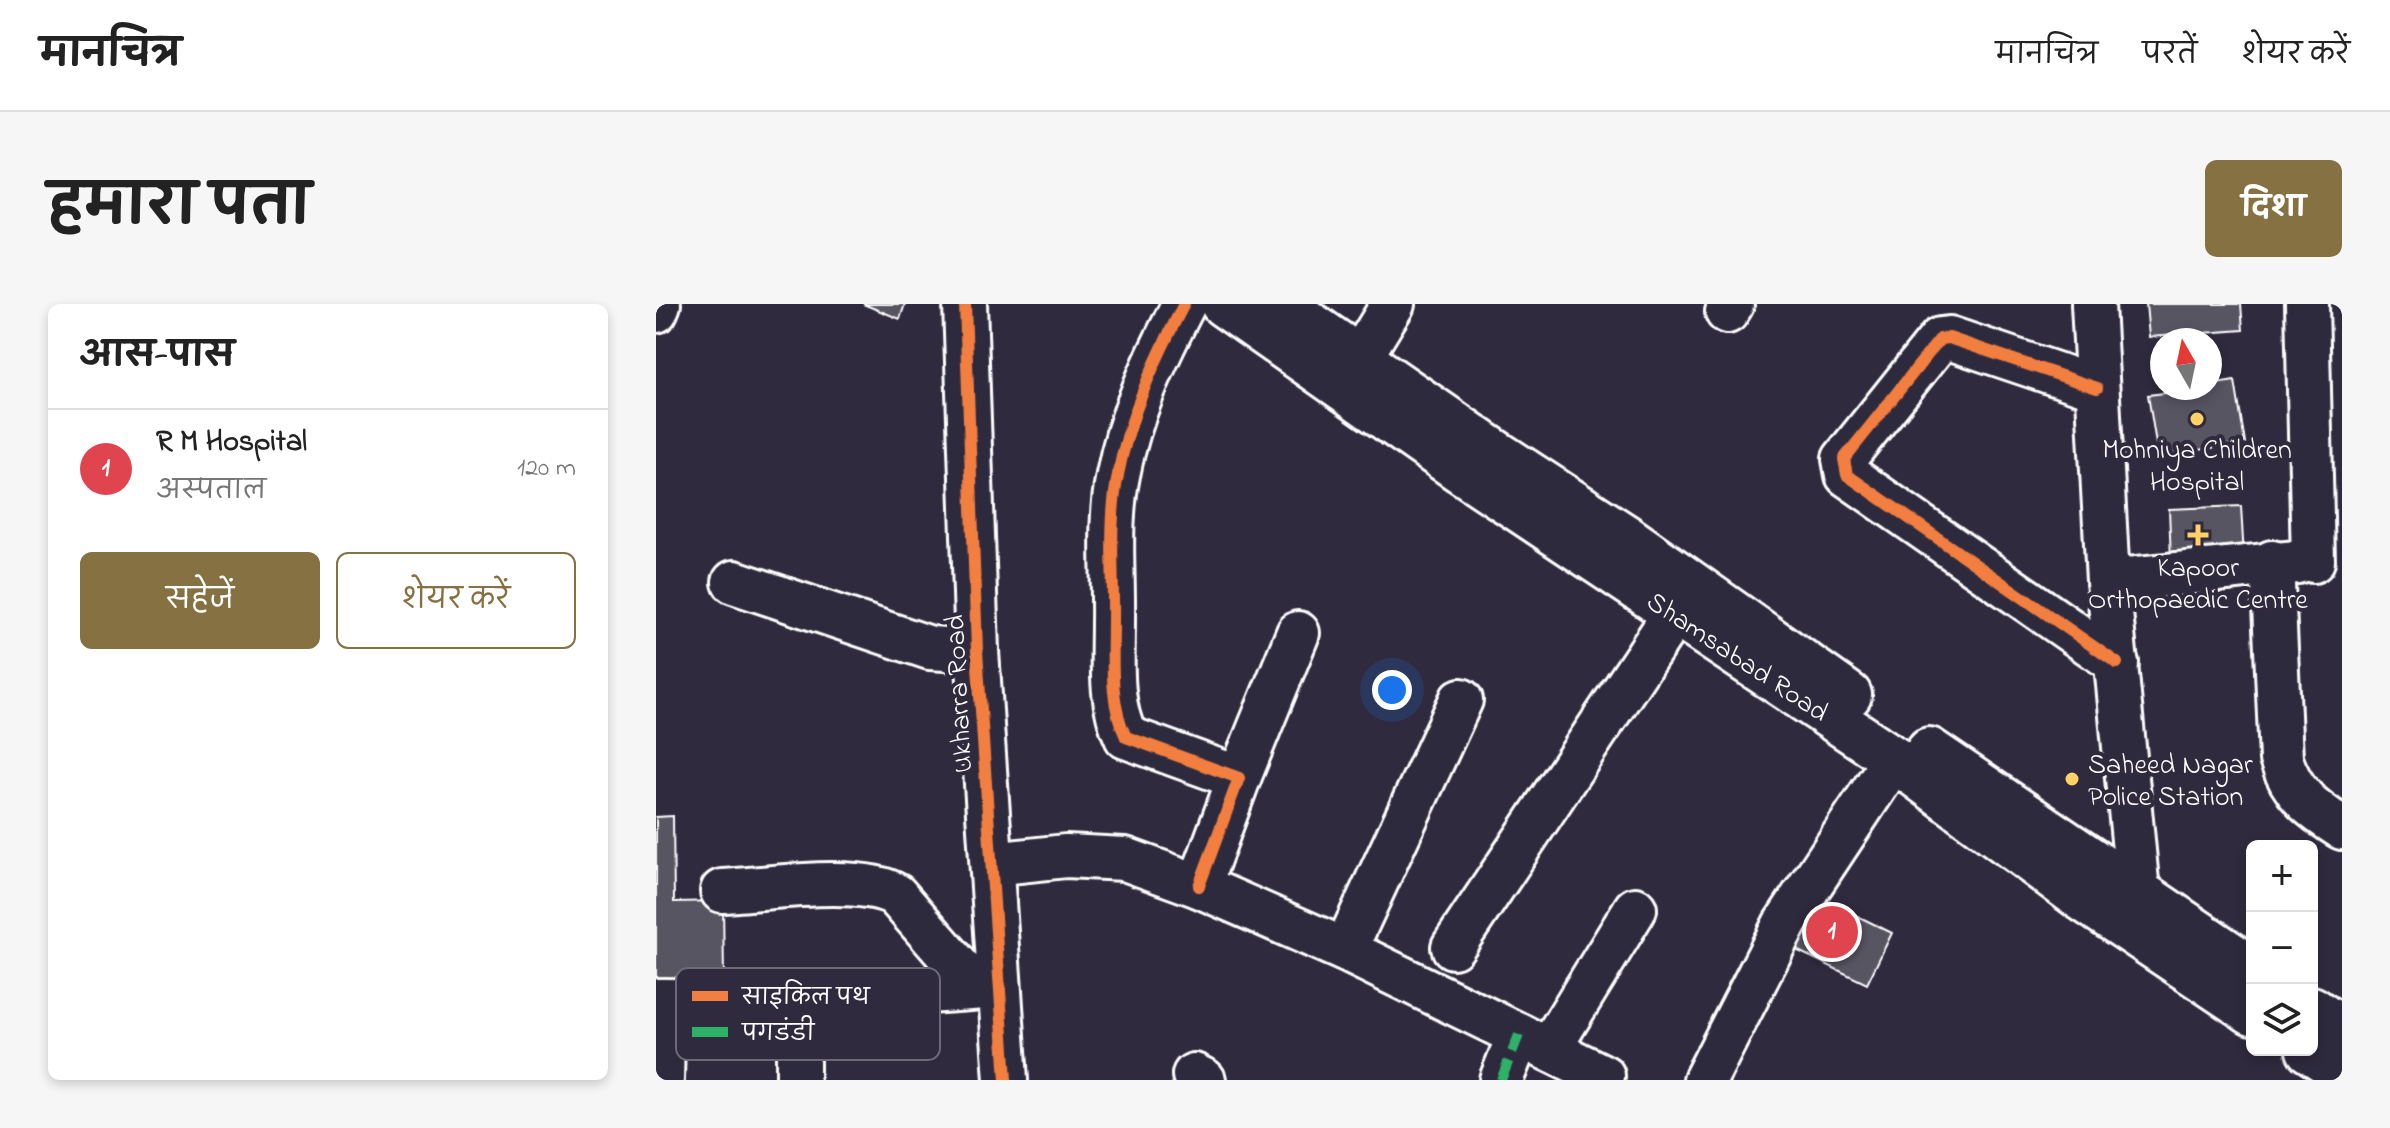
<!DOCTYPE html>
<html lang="hi">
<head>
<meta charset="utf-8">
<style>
	body { margin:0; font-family:"Indie Flower","Playpen Sans Deva",sans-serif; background:#f6f6f6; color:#222 }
	.controls { position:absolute; right:24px; bottom:24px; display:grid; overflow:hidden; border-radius:12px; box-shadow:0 4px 12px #0003 }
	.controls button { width:72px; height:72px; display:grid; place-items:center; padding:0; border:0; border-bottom:2px solid #e0e0e0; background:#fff; color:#222; font:40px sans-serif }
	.compass { position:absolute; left:1494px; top:24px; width:72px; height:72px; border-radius:50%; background:#fff; box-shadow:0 4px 12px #0003; rotate:351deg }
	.you { position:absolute; left:736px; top:386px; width:28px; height:28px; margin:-20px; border:6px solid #fff; border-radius:50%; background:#1a73e8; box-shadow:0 0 0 12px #1a73e833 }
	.badge { display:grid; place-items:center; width:52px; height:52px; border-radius:50%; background:#857141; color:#fff; font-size:26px; font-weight:700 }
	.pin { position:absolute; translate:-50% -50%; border:4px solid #fff; box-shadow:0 2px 8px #0006 }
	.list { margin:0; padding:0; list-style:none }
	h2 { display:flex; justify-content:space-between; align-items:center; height:104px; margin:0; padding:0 32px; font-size:34px }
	h2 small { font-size:26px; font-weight:400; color:#767676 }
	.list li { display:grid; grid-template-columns:52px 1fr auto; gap:24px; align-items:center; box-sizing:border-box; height:120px; padding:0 32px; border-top:2px solid #e0e0e0 }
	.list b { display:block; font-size:30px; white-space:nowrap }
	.list p { margin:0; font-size:26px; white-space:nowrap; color:#767676 }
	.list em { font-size:26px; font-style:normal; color:#767676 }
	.actions { display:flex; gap:16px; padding:24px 32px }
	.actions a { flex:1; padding:18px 0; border:2px solid #857141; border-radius:12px; text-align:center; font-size:28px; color:#857141 }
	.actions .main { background:#857141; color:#fff }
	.icon { flex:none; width:44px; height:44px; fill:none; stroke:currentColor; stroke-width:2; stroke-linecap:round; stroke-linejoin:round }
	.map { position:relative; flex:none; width:1686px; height:776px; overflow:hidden; border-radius:12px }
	header { display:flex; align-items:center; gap:48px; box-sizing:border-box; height:112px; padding:0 40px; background:#fff; border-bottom:2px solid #e0e0e0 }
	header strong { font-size:38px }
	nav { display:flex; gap:44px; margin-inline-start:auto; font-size:28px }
	.intro { display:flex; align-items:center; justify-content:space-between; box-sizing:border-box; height:192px; padding:0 48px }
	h1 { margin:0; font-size:56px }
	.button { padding:20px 36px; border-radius:12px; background:#857141; color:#fff; font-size:28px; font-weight:700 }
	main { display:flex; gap:48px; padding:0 48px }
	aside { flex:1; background:#fff; border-radius:12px; box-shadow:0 4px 12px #0003 }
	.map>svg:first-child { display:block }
	.building { fill:#595564; stroke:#fff; stroke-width:2 }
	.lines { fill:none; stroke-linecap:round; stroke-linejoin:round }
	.minor-casing { stroke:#fff; stroke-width:48 }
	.major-casing { stroke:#fff; stroke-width:50 }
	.minor { stroke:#2f2a3d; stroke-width:42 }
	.major { stroke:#2f2a3d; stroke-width:44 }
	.quiet { stroke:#2db169; stroke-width:10; stroke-dasharray:20 10; stroke-linecap:butt }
	.cycleway-casing { stroke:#2f2a3d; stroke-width:17 }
	.cycleway { stroke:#f27e40; stroke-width:12 }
	.poi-dot { fill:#ffd166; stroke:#2f2a3d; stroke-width:3 }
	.labels { text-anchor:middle; stroke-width:8; stroke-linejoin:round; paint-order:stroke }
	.poi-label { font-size:28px; fill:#fff; stroke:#2f2a3d }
	.street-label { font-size:28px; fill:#fff; stroke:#2f2a3d }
	.key { fill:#2f2a3d; stroke:#6d6a77; stroke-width:2 }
	.key-label { font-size:22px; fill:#fff }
</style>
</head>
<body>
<header>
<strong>मानचित्र</strong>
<nav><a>मानचित्र</a><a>परतें</a><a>शेयर करें</a></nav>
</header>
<div class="intro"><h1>हमारा पता</h1><a class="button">दिशा</a></div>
<main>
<aside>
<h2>आस-पास<small></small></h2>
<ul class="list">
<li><span class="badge" style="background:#e0444e">1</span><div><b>R M Hospital</b><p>अस्पताल</p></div><em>120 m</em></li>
</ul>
<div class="actions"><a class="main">सहेजें</a><a>शेयर करें</a></div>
</aside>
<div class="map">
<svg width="1686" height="776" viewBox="0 0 1686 776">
	<rect width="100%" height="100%" fill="#2f2a3d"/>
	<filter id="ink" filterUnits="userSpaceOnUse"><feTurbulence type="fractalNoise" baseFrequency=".0125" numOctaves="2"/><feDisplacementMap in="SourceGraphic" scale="16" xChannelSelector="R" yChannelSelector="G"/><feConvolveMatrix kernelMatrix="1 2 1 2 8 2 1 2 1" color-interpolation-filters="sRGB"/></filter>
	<g filter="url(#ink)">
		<g class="building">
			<path d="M207 0H249L244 15Z"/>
			<path d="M1490 0H1585L1587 26 1493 33Z"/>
			<path d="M1579 77 1589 139 1502 152 1492 91 1554 84V81Z"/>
			<path d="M1585 202 1588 254 1515 257 1513 205Z"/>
			<path d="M17 512 18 598 67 597 68 674 0 675V513Z"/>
			<path d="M1161 592 1236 629 1211 680 1136 644Z"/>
		</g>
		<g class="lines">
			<defs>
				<g id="minor">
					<path d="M309 0 321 347 350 776"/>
					<path d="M528 0C500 54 473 111 462 171 452 219 458 270 457 318 457 356 453 399 470 433L583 474 543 582"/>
					<path d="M1437 0 1452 277 1482 588 1470 614"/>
					<path d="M1651 0 1657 257"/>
					<path d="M0 7 3 0"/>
					<path d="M1071 8 1076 0"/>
					<path d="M704 54 737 0"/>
					<path d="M1441 84 1293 34 1284 35 1188 155 1191 171 1461 359"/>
					<path d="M1616 258 1625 455C1636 490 1656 505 1686 524"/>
					<path d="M1452 277 1641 258"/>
					<path d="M78 278 274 344 321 347"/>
					<path d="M583 474 642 329"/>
					<path d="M336 560 410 552 469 555 543 582 689 646 947 772"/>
					<path d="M66 587C108 585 207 570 240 591L321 684"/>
					<path d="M797 643 1019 309"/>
					<path d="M689 646 805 396"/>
					<path d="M0 696 142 697 343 683"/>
					<path d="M142 697V776"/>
					<path d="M893 745 979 605"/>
					<path d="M538 771 548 776"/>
					<path d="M6 776 8 696"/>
					<path d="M845 776 863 731"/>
					<path d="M1049 776 1128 621 1238 455"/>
				</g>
				<g id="major">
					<path id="s1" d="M567 0 804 166 1238 455 1424 593 1596 708"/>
					<path d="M625 0 842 150 971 234 1193 391"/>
					<path d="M1273 446 1596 665"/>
					<path d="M1656 705 1686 725"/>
					<path d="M1653 746 1686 767"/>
				</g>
			</defs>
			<use href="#minor" class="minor-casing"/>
			<use href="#major" class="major-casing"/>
			<use href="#minor" class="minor"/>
			<use href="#major" class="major"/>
			<path class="quiet" d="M845 776 863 731"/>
			<defs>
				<g id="cycleway">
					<path d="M309 0 321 347 350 776"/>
					<path d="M528 0C500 54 473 111 462 171 452 219 458 270 457 318 457 356 453 399 470 433L583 474 543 582"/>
					<path d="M1441 84 1293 34 1284 35 1188 155 1191 171 1461 359"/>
				</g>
			</defs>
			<use href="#cycleway" class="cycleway-casing"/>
			<use href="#cycleway" class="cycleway"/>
		</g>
	</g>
	<g class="poi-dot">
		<circle cx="1541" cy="115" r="8"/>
		<path d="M1538 219h8v8h8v8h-8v8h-8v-8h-8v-8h8z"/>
		<circle cx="1416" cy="475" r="8"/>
	</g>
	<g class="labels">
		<g class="poi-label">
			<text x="1541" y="154">Mohniya Children<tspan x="1541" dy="32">Hospital</tspan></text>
			<text x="1542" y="272">Kapoor<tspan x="1542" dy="32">Orthopaedic Centre</tspan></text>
			<text x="1432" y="469" text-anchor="start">Saheed Nagar<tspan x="1432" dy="32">Police Station</tspan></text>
		</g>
		<g class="street-label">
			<text dy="10" stroke="none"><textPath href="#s1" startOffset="624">Shamsabad Road</textPath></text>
			<text transform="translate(301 390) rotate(-93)" y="10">Ukharra Road</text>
		</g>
	</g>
	<rect x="20" y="664" width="264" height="92" rx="12" class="key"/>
	<rect x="36" y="687" width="36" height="10" fill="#f27e40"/>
	<rect x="36" y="723" width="36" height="10" fill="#2db169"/>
	<g class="key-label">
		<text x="86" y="700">साइकिल पथ</text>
		<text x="86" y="736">पगडंडी</text>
	</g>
</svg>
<div class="controls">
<button>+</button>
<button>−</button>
<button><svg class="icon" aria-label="layers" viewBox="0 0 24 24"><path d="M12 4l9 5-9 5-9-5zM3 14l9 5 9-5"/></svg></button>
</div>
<svg class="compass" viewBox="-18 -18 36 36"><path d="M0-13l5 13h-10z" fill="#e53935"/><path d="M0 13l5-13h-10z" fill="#767676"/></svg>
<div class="you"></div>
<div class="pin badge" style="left:1176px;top:628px;background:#e0444e">1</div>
</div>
</main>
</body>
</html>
